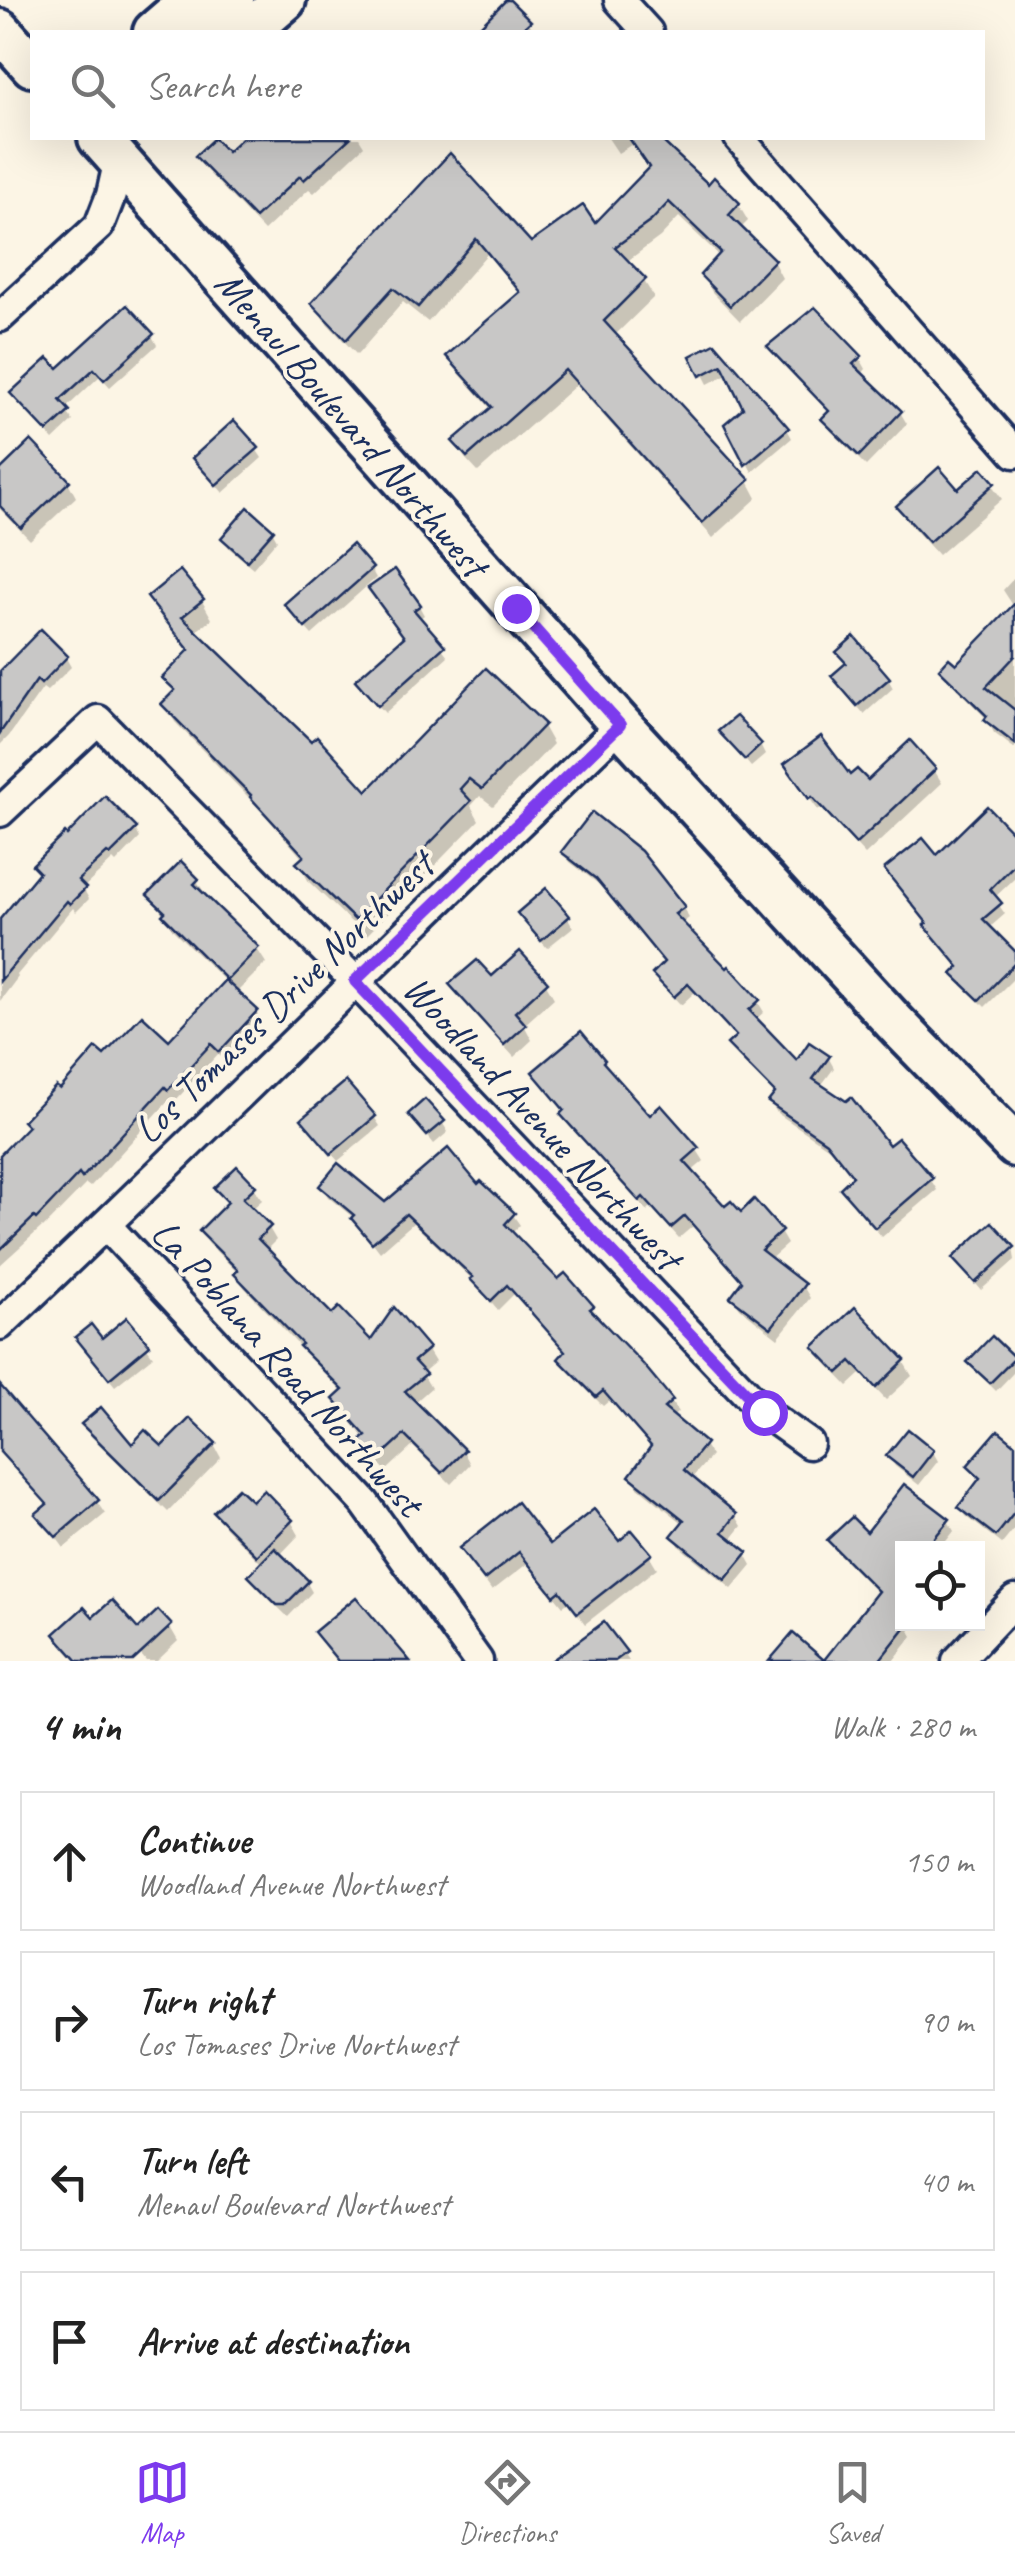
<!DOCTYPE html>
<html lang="en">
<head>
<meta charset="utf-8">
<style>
	body { margin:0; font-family:Caveat,sans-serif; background:#f6f6f6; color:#222 }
	.controls { position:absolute; right:30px; bottom:30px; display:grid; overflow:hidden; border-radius:0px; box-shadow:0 10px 40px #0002 }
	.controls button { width:90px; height:90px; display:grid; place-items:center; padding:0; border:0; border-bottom:2px solid #e0e0e0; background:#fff; color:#222; font:50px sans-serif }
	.stop { position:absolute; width:30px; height:30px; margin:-22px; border:8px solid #7c3aed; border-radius:50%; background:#fff }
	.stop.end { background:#7c3aed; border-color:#fff; box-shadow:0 2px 10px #0008 }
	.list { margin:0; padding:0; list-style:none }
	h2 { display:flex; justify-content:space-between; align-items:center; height:130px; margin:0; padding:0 40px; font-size:42px }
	h2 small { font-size:32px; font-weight:400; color:#767676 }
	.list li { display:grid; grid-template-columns:65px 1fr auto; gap:30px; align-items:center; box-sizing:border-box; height:140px; margin:0 20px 20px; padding:0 20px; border:2px solid #e0e0e0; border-radius:0px }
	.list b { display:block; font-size:38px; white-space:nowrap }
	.list p { margin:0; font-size:32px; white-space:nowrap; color:#767676 }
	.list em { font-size:32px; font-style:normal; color:#767676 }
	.icon { flex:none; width:55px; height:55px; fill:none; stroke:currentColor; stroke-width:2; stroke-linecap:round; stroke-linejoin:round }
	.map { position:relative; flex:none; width:1015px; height:1661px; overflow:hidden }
	.search { position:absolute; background:#fff; box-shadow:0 10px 40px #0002; left:30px; right:30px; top:30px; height:110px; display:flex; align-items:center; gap:25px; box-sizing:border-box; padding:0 35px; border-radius:0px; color:#767676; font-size:38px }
	.sheet { height:770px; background:#fff }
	nav { display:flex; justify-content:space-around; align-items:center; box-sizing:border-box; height:140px; border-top:2px solid #e0e0e0; background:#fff; font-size:28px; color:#767676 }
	nav a { display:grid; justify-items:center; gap:5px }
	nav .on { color:#7c3aed }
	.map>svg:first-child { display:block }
	.shadow { fill:#0003 }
	.building { fill:#c8c7c6; stroke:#1b2f5e; stroke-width:2.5 }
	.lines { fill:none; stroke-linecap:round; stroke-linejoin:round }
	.minor-casing { stroke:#1b2f5e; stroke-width:35 }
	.secondary-casing { stroke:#1b2f5e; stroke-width:48 }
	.minor { stroke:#fcf5e5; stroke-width:28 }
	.secondary { stroke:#fcf5e5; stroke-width:40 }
	.route { stroke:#7c3aed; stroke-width:12 }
	.labels { text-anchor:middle; stroke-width:8; stroke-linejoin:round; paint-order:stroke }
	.street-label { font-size:40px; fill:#1b2f5e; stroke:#fcf5e5 }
</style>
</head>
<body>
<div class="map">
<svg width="1015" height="1661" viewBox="0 0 1015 1661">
	<rect width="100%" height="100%" fill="#fcf5e5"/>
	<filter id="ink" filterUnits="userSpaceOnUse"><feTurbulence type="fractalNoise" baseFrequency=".01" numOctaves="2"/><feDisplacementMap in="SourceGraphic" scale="20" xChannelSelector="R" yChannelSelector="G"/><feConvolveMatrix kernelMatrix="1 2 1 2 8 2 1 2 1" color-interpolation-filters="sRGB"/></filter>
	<g filter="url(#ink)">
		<g class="shadow">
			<path d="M529 22 533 32H485L482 28Z"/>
			<path d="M246 138H359L364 146 314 193 309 189 264 231 206 170 198 156 227 155Z"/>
			<path d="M608 138H671L663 144 708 187 738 204 748 221 740 229 773 261 782 278 740 321 712 292 703 275 721 257 679 217 660 237 626 262 644 281 654 297 614 336 748 481 757 498 713 538 576 385 478 472 465 458 456 442 492 410 459 373 450 356 521 295 487 254 428 322 403 302 357 355 324 320 314 303 450 157 531 245 595 227 651 168 634 143 618 153Z"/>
			<path d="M152 336 157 345 110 387 100 376 65 409 73 421 53 440 19 402 13 393 58 372Z"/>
			<path d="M715 346 787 429 792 438 752 472 727 425 747 408 729 373 708 384 694 357Z"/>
			<path d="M770 346 860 358 866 369 861 375 900 412 907 424 866 466 831 431 824 420 830 413 777 358Z"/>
			<path d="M256 449 262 458 223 493 195 459Z"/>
			<path d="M982 471 1002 499 938 555 907 521 899 507 958 492Z"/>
			<path d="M0 473 68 482 76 497 30 540 0 509Z"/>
			<path d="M272 531 277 540 253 568 229 548 224 538Z"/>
			<path d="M371 569 376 578 312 635 292 613Z"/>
			<path d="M1015 577V749L994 733 987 719 956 688 948 675 1014 607 1003 590Z"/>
			<path d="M377 595 419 606 424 615 419 619 448 656 385 713 364 690 413 646Z"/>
			<path d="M150 598 202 601 212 619 195 632 367 794 543 726 553 744 493 806 480 796 471 806 479 820 366 936 309 882 299 864 303 859 259 808 175 722 165 704 175 694 166 678 190 653 160 616Z"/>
			<path d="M66 658 71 667 47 691 43 688 9 736 0 745V674Z"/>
			<path d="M848 665 888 679 893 688 864 714 839 685Z"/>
			<path d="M722 732 760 745 765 755 751 767Z"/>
			<path d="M934 770 942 783 865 855 821 808 818 810 794 777 850 779 867 784Z"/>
			<path d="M135 829 140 838 116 863 113 860 83 888 89 899 76 912 73 908 17 975 18 977 0 1001V923Z"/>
			<path d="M1015 838V878L994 898 1005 914 989 928 1015 954V977L985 1007 961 983 955 974 961 968 927 926 937 859Z"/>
			<path d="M564 852 683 908 689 918 681 924 726 971 729 969 758 1002 764 1012 755 1020 797 1064 828 1057 834 1068 820 1087 889 1148 931 1180 937 1190 882 1237 849 1198 843 1188 855 1178 835 1152 777 1113 771 1103 776 1095 736 1055 730 1045 737 1038 695 992 681 1005 661 984 655 974 665 964 605 889 570 862Z"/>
			<path d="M181 864 197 881 206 895 204 896 257 949 266 963 236 993 256 1012 262 1023 226 1061 218 1054 176 1100 172 1097 90 1187 86 1184 43 1228 42 1227 0 1265V1158L60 1093 104 1058 169 1043 226 982 173 930 151 895Z"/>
			<path d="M568 918 573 927 547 948 526 923Z"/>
			<path d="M520 954 546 984 554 998 524 1025 532 1040 514 1057 461 999 453 984 492 980Z"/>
			<path d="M580 1034 610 1074 650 1118 697 1150 704 1161 691 1172 725 1210 780 1232 787 1244 769 1260 803 1286 810 1298 778 1338 740 1308 733 1297 744 1283 693 1226 679 1238 651 1207 647 1211 569 1126 563 1114 565 1112 542 1084 535 1072Z"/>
			<path d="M411 1115 442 1122 448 1132 434 1144Z"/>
			<path d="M374 1117 380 1126 338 1161 310 1128Z"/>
			<path d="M322 1186 385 1205 478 1188 513 1215 520 1225 511 1234 558 1282 592 1307 598 1318 671 1402 678 1412 671 1418 704 1445 711 1456 691 1479 736 1516 742 1526 730 1541 746 1554 752 1565 732 1589 680 1547 674 1536 684 1524 638 1487 632 1476 653 1449 610 1400 603 1406 567 1370 561 1359 567 1353 514 1294 498 1310 475 1282 413 1223 380 1252 354 1218 328 1197Z"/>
			<path d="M254 1187 262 1200 251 1210 269 1228 276 1240 266 1250 332 1318 371 1344 427 1349 435 1362 422 1373 431 1388 414 1403 463 1451 470 1464 451 1484 413 1446 386 1471 371 1454 364 1441 366 1439 343 1412 336 1400 343 1393 244 1287 237 1275 238 1273 209 1244 202 1232 228 1205 217 1189Z"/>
			<path d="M1013 1248 1015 1260 981 1290 955 1258Z"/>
			<path d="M127 1321 153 1356 115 1386 83 1347 102 1341Z"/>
			<path d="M816 1347 903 1361 912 1376 886 1400 861 1374 848 1386 824 1361Z"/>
			<path d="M1013 1359 1015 1371 996 1391 976 1371 970 1362Z"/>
			<path d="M8 1397 97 1502 105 1514 64 1548 39 1514 48 1506 0 1453V1404Z"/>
			<path d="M84 1425 132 1448 162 1450 214 1445 221 1458 168 1512 92 1437Z"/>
			<path d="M1015 1448V1528L1002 1544 966 1516 961 1507 981 1480 970 1466Z"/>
			<path d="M933 1452 938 1461 919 1485 895 1466 889 1456Z"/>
			<path d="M252 1505 291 1521 299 1535 279 1556 307 1583 312 1592 288 1617 256 1586 251 1577 263 1565 225 1527 216 1512Z"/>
			<path d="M948 1521 954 1531 940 1549H902V1624H914L909 1629 913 1636 893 1661H827L879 1594 836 1551 830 1541Z"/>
			<path d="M618 1544 649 1555 657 1568 585 1624 569 1602 563 1606 528 1563 492 1591 462 1549Z"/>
			<path d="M158 1614 170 1627 178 1641 157 1661H146L134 1646 117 1661H76L65 1649 57 1635 93 1620 136 1633Z"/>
			<path d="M604 1625 629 1661H555Z"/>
		</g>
		<g class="building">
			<path d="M506 0H510L531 21 519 32H474Z"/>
			<path d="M214 138 227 152 242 138H350L304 180 300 176 255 218 195 156Z"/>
			<path d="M629 138H659L708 184 714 177 740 203 729 215 775 260 730 306 700 275 721 252 669 202 651 221 615 247 646 279 604 321 750 480 702 523 565 370 467 457 452 441 492 407 446 356 520 292 476 239 418 307 393 288 346 340 311 303 450 153 531 242 583 205 595 223 649 167Z"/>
			<path d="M127 305 154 334 104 380 94 369 60 400 70 411 47 432 10 393 48 358 58 368Z"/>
			<path d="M815 307 862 356 853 364 902 411 859 456 821 419 829 411 767 346Z"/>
			<path d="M715 343 789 428 745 465 724 424 743 408 722 365 700 376 690 356Z"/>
			<path d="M234 420 259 448 216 485 192 458Z"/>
			<path d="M31 440 70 481 21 528 0 506V470Z"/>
			<path d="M939 467 958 489 982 468 995 483 929 542 896 506Z"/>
			<path d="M248 507 274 530 247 561 221 538Z"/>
			<path d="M352 544 373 568 305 628 284 604Z"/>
			<path d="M395 569 421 605 414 610 445 646 378 706 355 680 404 637 368 588Z"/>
			<path d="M180 570 204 599 182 617 311 741 317 736 367 791 486 668 545 724 482 789 469 779 460 789 471 801 355 920 296 863 304 856 250 797 251 795 161 704 175 690 162 678 189 650 147 597Z"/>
			<path d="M1015 603V656L986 687 1015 710V744L984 720 987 716 939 669 949 658 956 664Z"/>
			<path d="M41 629 68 656 41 684 37 680 0 733V671Z"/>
			<path d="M854 636 890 678 857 706 831 676 846 663 836 652Z"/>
			<path d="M736 716 762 744 745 760 718 731Z"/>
			<path d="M821 736 850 775 857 769 868 780 910 740 936 769 856 844 812 797 809 799 784 764Z"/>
			<path d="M105 796 137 828 110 855 107 853 78 880 86 888 70 904 67 901 0 981V919L39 872 32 865 65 833 67 835Z"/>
			<path d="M987 806 1015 835V864L990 889 1002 903 983 919 1015 951V963L979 1000 952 974 959 967 924 925 927 923 884 869 923 838 937 855Z"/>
			<path d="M592 812 641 851 685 907 675 914 727 968 729 966 760 1000 749 1010 797 1060 809 1042 830 1056 813 1079 846 1101 851 1097 889 1145 898 1138 933 1178 875 1228 840 1188 853 1176 826 1142 768 1102 775 1093 727 1044 736 1036 688 984 674 997 652 974 664 962 596 879 561 852Z"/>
			<path d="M181 861 199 879 194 884 259 947 227 980 162 915 165 912 147 895Z"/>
			<path d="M546 888 570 916 541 941 517 913Z"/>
			<path d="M520 951 548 982 515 1012 526 1025 504 1045 449 984 477 960 492 976Z"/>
			<path d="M225 980 258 1010 219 1052 211 1044 168 1090 165 1087 82 1178 79 1174 36 1219 34 1217 0 1250V1155L28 1126 23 1121 56 1086 60 1089 96 1048 104 1055 142 1015 169 1040Z"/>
			<path d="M581 1031 605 1060 603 1062 650 1115 661 1105 699 1148 684 1161 725 1206 731 1201 741 1212 754 1199 782 1231 761 1250 805 1284 771 1328 730 1297 742 1281 685 1216 671 1228 643 1197 639 1201 560 1114 564 1110 532 1072Z"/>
			<path d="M346 1081 376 1116 331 1154 301 1119Z"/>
			<path d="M425 1099 445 1121 427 1136 408 1114Z"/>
			<path d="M448 1148 478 1184 481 1181 515 1213 505 1224 558 1279 565 1273 594 1306 590 1309 643 1364 673 1400 664 1408 706 1443 684 1470 737 1514 723 1532 748 1552 725 1580 671 1536 684 1520 629 1476 651 1446 603 1391 596 1397 558 1359 565 1351 507 1285 491 1301 470 1279 473 1277 406 1214 372 1243 351 1218 354 1215 319 1186 338 1163 385 1202Z"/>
			<path d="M237 1166 256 1186 243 1198 271 1226 258 1239 332 1314 339 1307 371 1340 394 1307 429 1348 414 1361 426 1374 405 1391 465 1450 442 1473 404 1435 377 1460 360 1441 366 1436 333 1399 343 1390 299 1346 302 1344 234 1274 238 1270 199 1231 228 1202 214 1188Z"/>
			<path d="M992 1222 1015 1247 975 1283 952 1258Z"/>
			<path d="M855 1307 905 1360 876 1388 851 1361 838 1373 813 1347Z"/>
			<path d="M127 1317 150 1345 109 1379 75 1337 91 1324 102 1338Z"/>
			<path d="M992 1336 1015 1358 990 1383 967 1362Z"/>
			<path d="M0 1385 99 1500 56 1537 35 1514 47 1504 0 1452Z"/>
			<path d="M101 1407 132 1444 145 1430 162 1446 190 1418 216 1443 159 1501 81 1424Z"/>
			<path d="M908 1429 934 1450 913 1477 886 1456Z"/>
			<path d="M998 1430 1015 1444V1512L996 1536 958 1507 980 1478 967 1466Z"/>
			<path d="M904 1484 950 1519 926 1548H902V1624H908L879 1661H769L793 1633 824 1660 878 1591 827 1540 852 1517 867 1532Z"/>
			<path d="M238 1488 252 1501 264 1490 293 1520 257 1556 213 1512Z"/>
			<path d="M517 1502 550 1544 594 1509 619 1541 632 1530 652 1554 577 1613 560 1591 554 1596 519 1552 484 1580 459 1548Z"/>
			<path d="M275 1548 309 1581 285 1605H277L248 1576Z"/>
			<path d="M356 1597 410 1661H338L314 1632Z"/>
			<path d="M112 1600 138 1629 158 1610 172 1625 133 1661H78L54 1634 84 1607 93 1617Z"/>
			<path d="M604 1622 627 1652 615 1661H551Z"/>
		</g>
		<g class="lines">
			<defs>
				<g id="minor">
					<path d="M619 0 648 32"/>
					<path d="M739 138 1015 453"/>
					<path d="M0 317 99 226 111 195 119 159"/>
					<path d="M0 812 98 720 355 981 764 1412 809 1444"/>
					<path d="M106 1225 364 1502 478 1661"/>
					<path d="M0 1325C209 1128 413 924 621 725"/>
					<path d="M957 1661 1015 1600"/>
				</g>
				<g id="secondary">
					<path d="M0 30 32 66"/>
					<path d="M154 32 191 0"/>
					<path d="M199 32 233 0"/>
					<path d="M248 32 285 0"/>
					<path d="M99 138 621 725 896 1024 1015 1146"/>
				</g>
			</defs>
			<use href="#minor" class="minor-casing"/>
			<use href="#secondary" class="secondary-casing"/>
			<use href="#minor" class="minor"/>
			<use href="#secondary" class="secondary"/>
		</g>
	</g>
	<g class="lines" filter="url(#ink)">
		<path class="route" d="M516 608 620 725 355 981 764 1412"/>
	</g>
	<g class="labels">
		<g class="street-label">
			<text transform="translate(352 423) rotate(49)" y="14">Menaul Boulevard Northwest</text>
			<text transform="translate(283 997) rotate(-44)" y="14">Los Tomases Drive Northwest</text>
			<text transform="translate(543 1122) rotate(47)" y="14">Woodland Avenue Northwest</text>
			<text transform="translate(288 1367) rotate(48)" y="14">La Poblana Road Northwest</text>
		</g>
	</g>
</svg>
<div class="controls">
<button><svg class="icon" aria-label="locate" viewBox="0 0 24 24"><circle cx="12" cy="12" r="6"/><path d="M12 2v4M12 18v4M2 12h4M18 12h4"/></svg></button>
</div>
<div class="stop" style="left:764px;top:1412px"></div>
<div class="stop end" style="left:516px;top:608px"></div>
<div class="search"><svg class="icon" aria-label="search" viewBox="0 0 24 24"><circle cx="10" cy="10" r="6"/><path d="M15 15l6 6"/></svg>Search here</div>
</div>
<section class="sheet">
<h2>4 min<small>Walk · 280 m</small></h2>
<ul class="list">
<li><svg class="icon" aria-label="ahead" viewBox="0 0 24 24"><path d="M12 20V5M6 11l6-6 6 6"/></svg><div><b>Continue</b><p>Woodland Avenue Northwest</p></div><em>150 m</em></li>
<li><svg class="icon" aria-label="right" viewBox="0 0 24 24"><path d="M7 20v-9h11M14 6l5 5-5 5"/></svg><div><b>Turn right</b><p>Los Tomases Drive Northwest</p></div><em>90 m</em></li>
<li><svg class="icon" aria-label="left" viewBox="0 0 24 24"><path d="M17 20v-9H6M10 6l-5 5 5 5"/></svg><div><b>Turn left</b><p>Menaul Boulevard Northwest</p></div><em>40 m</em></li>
<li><svg class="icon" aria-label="arrive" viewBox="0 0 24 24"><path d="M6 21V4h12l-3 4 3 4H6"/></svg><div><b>Arrive at destination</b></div></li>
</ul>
</section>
<nav>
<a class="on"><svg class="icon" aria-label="map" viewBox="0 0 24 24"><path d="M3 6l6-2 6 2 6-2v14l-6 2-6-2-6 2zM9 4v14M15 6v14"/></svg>Map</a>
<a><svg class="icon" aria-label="directions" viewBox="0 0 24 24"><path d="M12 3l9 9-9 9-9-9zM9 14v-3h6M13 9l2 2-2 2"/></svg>Directions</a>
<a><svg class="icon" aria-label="saved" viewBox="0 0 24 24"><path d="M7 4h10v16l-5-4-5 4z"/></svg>Saved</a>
</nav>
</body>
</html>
